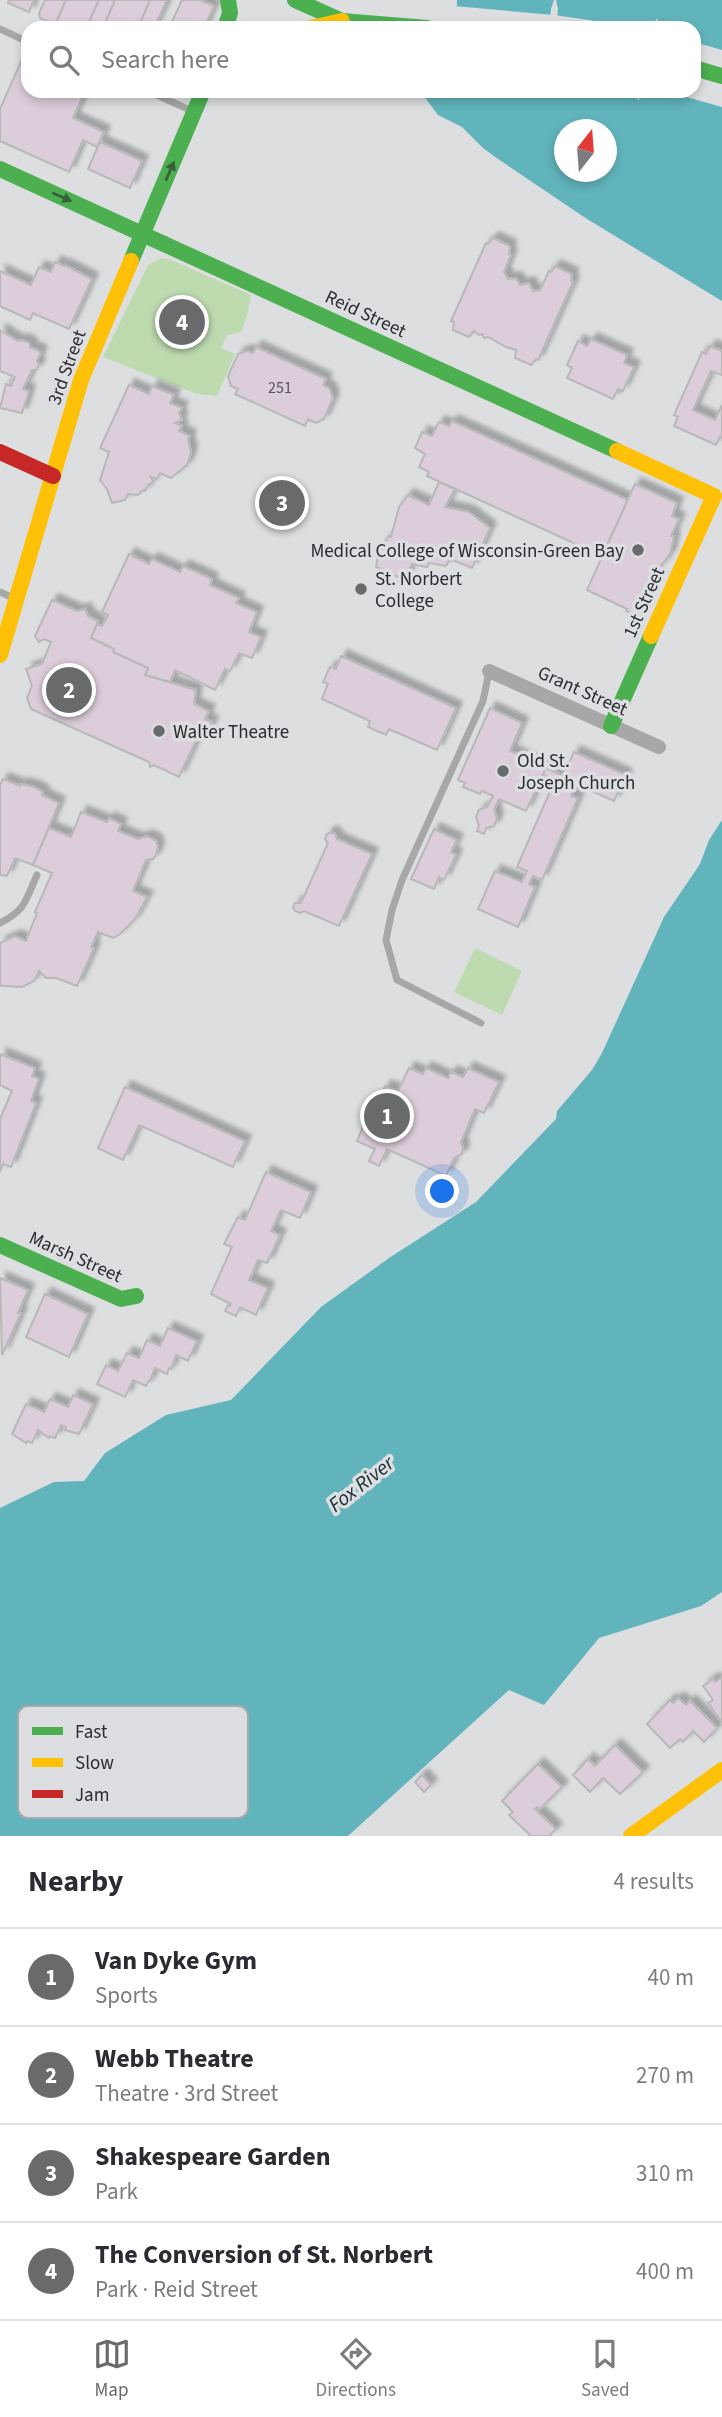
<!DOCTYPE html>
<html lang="en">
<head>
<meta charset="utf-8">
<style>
	body { margin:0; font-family:"Source Sans 3",sans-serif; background:#f2f2f3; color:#2b2b33 }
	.compass { position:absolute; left:554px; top:119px; width:63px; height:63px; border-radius:50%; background:#fff; box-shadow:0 4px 10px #0003; rotate:17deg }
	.you { position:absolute; left:443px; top:1192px; width:24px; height:24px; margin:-18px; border:5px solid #fff; border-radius:50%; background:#1a73e8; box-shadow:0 0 0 10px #1a73e833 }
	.badge { display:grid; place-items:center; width:46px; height:46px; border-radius:50%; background:#696a6c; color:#fff; font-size:23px; font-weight:700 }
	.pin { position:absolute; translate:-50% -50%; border:4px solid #fff; box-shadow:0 2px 7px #0006 }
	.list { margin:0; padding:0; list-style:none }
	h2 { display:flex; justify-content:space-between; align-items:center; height:91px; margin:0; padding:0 28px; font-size:30px }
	h2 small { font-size:23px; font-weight:400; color:#7c7c81 }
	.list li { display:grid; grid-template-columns:46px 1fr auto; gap:21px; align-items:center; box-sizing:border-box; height:98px; padding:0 28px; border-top:2px solid #e1e1e2 }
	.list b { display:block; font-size:26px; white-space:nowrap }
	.list p { margin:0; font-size:23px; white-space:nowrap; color:#7c7c81 }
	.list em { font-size:23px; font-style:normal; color:#7c7c81 }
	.icon { flex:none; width:38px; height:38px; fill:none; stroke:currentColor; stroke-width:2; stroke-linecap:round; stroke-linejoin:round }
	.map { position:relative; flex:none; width:722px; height:1836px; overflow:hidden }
	.search { position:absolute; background:#fff; box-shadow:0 4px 10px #0003; left:21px; right:21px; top:21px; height:77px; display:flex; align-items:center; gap:18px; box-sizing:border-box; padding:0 24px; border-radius:21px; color:#7c7c81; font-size:26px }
	.sheet { height:483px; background:#fff }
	nav { display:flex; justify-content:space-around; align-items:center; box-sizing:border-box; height:98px; border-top:2px solid #e1e1e2; background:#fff; font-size:19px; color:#7c7c81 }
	nav a { display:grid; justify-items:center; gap:4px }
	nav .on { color:#696a6c }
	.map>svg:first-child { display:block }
	.green { fill:#bedbb0 }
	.water { fill:#61b4bc; fill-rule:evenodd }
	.pier { fill:#dddee0 }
	.building { fill:#dccdda; stroke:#b8b8b9; stroke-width:2; filter:url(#shadow) }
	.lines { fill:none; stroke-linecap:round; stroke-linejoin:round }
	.lane { stroke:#a7a7a7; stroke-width:7 }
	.street { stroke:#a7a7a7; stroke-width:14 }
	.fast { stroke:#4caf50; stroke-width:16 }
	.slow { stroke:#ffc107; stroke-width:16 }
	.jam { stroke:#c62828; stroke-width:16 }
	.oneway { fill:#38603b }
	.poi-dot { fill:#696a6c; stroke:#dcdee1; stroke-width:2.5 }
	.labels { text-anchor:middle; stroke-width:7; stroke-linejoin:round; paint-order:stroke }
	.number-label { font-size:16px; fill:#575458 }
	.street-label { font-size:19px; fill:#2b2c2d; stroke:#dcdee1 }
	.poi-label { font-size:19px; fill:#2b2c2d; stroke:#dcdee1; text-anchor:start }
	.water-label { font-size:21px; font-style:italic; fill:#152e30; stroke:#dcdee1 }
	.key { fill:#dcdee1; stroke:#a7a9ab; stroke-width:2 }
	.key-label { font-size:19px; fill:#2b2c2d }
</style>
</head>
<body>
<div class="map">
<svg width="722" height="1836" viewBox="0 0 722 1836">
	<defs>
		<filter id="shadow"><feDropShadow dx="6" dy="-6" stdDeviation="2" flood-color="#0004"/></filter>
	</defs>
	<rect width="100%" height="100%" fill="#dddee0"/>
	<g class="green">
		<path d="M161 258 171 260 251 295 248 312 241 332 227 335 221 348 235 354 217 396 197 394 103 357 148 265Z"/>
		<path d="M274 480 305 496 291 526 259 511Z"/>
		<path d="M475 948 522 971 502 1015 454 992Z"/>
	</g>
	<g class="water">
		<path d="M457 0H554L551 9 549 28H456Z"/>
		<path d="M556 0H722V301L587 219 498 159 483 148 462 127 438 115 420 91H637L638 101 644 91H694V28H658L657 18 651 28H556L558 9ZM564 130H606V172H564Z"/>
		<path d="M722 820V1592L701 1606 599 1638 544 1705 509 1690 348 1836H0V1508L54 1482 84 1481 105 1453 166 1415 231 1400 321 1307 389 1258 476 1202 556 1119 557 1111 592 1070 602 1053 664 917 700 864 709 840Z"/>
	</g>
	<g class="pier">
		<path d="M365 0 453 6 452 28H383Z"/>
		<path d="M454 6 553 15 552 28H452Z"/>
		<path d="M554 15 589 20 631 28H552Z"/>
		<path d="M694 42 722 50V107L665 91H694Z"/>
	</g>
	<g class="building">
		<path d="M9 0H34L29 12 8 3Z"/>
		<path d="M45 0H66L55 25 40 18 39 13Z"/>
		<path d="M66 0H99L86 28H61L55 25Z"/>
		<path d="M99 0H115L103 28H86Z"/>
		<path d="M115 0H150L138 28H103Z"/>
		<path d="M150 0H167L154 28H138Z"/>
		<path d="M182 0H200L214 6 204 28H169Z"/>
		<path d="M23 57 28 59V91H85L73 118 104 132 97 147 83 140 69 172 0 141V109Z"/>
		<path d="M100 142 142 161 130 188 88 169Z"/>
		<path d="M493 238 510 246 509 254 511 255 504 272 508 279 516 278 520 285 529 283 533 291 540 290 549 271 551 272 555 266 572 274 571 281 573 282 538 360 536 359 531 365 515 358 516 350 506 347 488 337 484 338 482 334 479 335 474 331 469 337 453 330 454 322 451 321 486 243 488 244Z"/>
		<path d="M55 262 64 266 65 265 92 279 69 329 33 313 30 320 0 306V271L31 285 39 267 51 272Z"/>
		<path d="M0 330 18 341 22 340 30 343V347L41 352 37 361 39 365 36 370H32L23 389 29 391 22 413 0 408 6 384 11 386 15 377 0 371Z"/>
		<path d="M591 339 627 355 624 363 634 367 623 391 618 389 613 399 567 378 572 368 567 365 578 341 587 346Z"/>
		<path d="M710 346 722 351V375L711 371 693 410 715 420 722 405V437H720L716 445 674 426 678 417 674 415 702 352 706 354Z"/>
		<path d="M256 347 326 379 323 385 329 388 333 398 324 419 316 423 308 419 305 426 235 394 238 389 231 386 228 376 238 354 247 351 253 353Z"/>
		<path d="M129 385 149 394 152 386 174 395 170 403 182 408 179 413 182 420 175 423 182 426 179 431 190 436 188 439 191 453 187 465 171 478 160 473 157 479 151 477 153 482 148 485 145 491 143 490 138 495 128 494 125 500 112 503 107 489 100 480 109 452 100 448Z"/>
		<path d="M452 421 628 500 602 556 427 476 429 472 419 467 425 454 415 448 422 432 432 436 439 422 449 426Z"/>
		<path d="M439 482 455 489 445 507 469 512 490 528 472 568 450 559 446 566 429 563 427 567 412 564 405 580 376 567 379 550 389 536 391 537 399 507 408 495 429 505Z"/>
		<path d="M635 484 677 503 672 516 679 519 671 536H674L670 554 660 567 658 566 640 604 643 606 638 617 626 611 627 609 587 590Z"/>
		<path d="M129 554 149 564 152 559 180 572 183 566 212 579 210 585 239 598 236 603 257 612 249 632 261 637 252 658 239 653 230 671 225 669 215 690 175 670 170 682 145 675 148 668 113 652 114 649 91 638 97 624 102 626 108 615 102 612Z"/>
		<path d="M52 600 77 611 85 609 88 616 98 621 91 638 114 649 113 652 148 668 145 675 196 690 194 704 209 711 205 719 212 722 205 737 199 734 179 777 154 765 150 767 149 762 31 709 27 698 32 686 26 669 42 664 51 642 44 639 39 642 35 636Z"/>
		<path d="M341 656 456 708 437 750 389 729 386 735 368 727 370 721 322 699 328 684 323 682 330 667 336 669Z"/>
		<path d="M490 708 522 723 510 751 546 768 526 811 499 799 494 810 497 818 494 826 486 828 484 834 477 831 479 826 476 817 479 810 487 807 493 796 482 791 480 794 463 787 465 783 458 780Z"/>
		<path d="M574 752 626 775 614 801 576 784 571 796 578 798 542 880 533 876 529 884 535 887 518 927 478 909 495 871 522 882 527 871 517 867 555 780 543 775 546 768 563 776Z"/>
		<path d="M3 779 20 786 21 784 34 787 43 792 42 795 59 803 33 865 15 858 7 876 0 875V785Z"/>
		<path d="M81 812 107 822 109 818 121 824 118 831 138 839 147 836 156 841 158 847 156 855 153 859 146 860 133 891 147 897 135 919 120 934 113 938 98 932 91 947 94 948 77 986 56 978H46L39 971 34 981 22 987 3 986 0 985V943L15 936 26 941 37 913 35 912 52 873 33 865 49 828 71 837Z"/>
		<path d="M434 829 457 840 451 852 456 855 444 880 439 877 434 889 411 879Z"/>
		<path d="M331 832 335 834 337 839 372 854 339 926 304 911 300 913 295 911 293 907 295 903H301L328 843 325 839 327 834Z"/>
		<path d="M0 1054 35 1068 32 1076 39 1079 31 1101 36 1103 11 1167 3 1164 0 1172V1119L12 1091 0 1085Z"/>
		<path d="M409 1068 423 1074 426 1068 448 1078 451 1072 463 1077 468 1068 499 1082 484 1113 475 1109 461 1142 463 1148 462 1154 454 1158 446 1176 387 1149 379 1166 369 1161 375 1149 357 1141 364 1124 368 1126 371 1119 364 1113 365 1105 370 1103 377 1104 385 1086 398 1091Z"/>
		<path d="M125 1087 245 1141 233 1167 139 1125 123 1160 98 1148Z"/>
		<path d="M266 1172 311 1192 300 1218 281 1210 271 1231 280 1235 267 1263 258 1260 249 1280 268 1288 256 1315 240 1307 236 1316 225 1311 228 1305 230 1306 231 1304 211 1294 232 1247 224 1244 238 1217 245 1220Z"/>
		<path d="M0 1278 28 1290 18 1313H21L2 1355Z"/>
		<path d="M45 1294 88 1314 69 1357 26 1337Z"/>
		<path d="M168 1328 197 1341 188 1361 176 1355 171 1369 169 1368 167 1374 155 1368 150 1381H149L146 1386 133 1380 125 1397 97 1384 106 1365 118 1371 127 1353 139 1358 147 1340 160 1346Z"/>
		<path d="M73 1395 93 1404 79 1434 65 1430 66 1427 61 1425 55 1438 50 1436 49 1438 38 1430 32 1443 27 1441 26 1443 12 1434 26 1404 44 1412 50 1399 68 1407Z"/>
		<path d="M722 1677V1722L708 1703 713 1700 703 1686 713 1679 715 1682Z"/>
		<path d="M678 1698 686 1705 690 1701 717 1728 704 1742 693 1731 683 1742 680 1739 670 1748 647 1724 670 1700 673 1703Z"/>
		<path d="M615 1745 643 1772 620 1794 603 1778 590 1792 573 1775 588 1759 595 1766Z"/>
		<path d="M538 1764 562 1787 540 1809 537 1807 535 1809 556 1829 549 1836H531L509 1815 513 1812 502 1801Z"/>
		<path d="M422 1775 431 1785 424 1792 415 1782Z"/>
	</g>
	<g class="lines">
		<g class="lane">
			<path d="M0 29 28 42"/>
			<path d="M148 91 192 111"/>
			<path d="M0 592 15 599"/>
			<path d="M0 923C26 910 25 901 37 875"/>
			<path d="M481 1023 397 980 386 940 392 910 402 880 483 701 489 672"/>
		</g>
		<path class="street" d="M489 671 659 747"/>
		<g class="fast">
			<path d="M295 0 342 21 427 28"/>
			<path d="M225 28 230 13 228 0"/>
			<path d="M694 68 722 76"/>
			<path d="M0 169 617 451"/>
			<path d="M131 261 203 91"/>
			<path d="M611 726 651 636"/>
			<path d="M0 1245 121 1299 136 1296"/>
		</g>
		<g class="slow">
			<path d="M311 28 342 21"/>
			<path d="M617 451 714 496 651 636"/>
			<path d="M0 655 81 380 131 261"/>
			<path d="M631 1836 722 1770"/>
		</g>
		<path class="jam" d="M0 452 53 476"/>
	</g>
	<defs><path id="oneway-solid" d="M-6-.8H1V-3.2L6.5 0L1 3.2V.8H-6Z" transform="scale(1.75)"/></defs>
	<g class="oneway">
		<use href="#oneway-solid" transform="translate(170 171) rotate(-66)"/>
		<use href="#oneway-solid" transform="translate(62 197) rotate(24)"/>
	</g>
	<g class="poi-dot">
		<circle cx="638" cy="550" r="7"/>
		<circle cx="361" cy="589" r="7"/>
		<circle cx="159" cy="731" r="7"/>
		<circle cx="503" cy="771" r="7"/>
	</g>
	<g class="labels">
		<g class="number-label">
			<text x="280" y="393">251</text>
		</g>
		<g class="street-label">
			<text transform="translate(366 313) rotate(25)" y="7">Reid Street</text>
			<text transform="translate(66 367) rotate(-70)" y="7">3rd Street</text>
			<text transform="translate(643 602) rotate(-66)" y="7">1st Street</text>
			<text transform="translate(583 690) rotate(24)" y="7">Grant Street</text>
			<text transform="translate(76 1256) rotate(24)" y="7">Marsh Street</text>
		</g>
		<g class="poi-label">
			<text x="624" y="557" text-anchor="end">Medical College of Wisconsin-Green Bay</text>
			<text x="375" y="585">St. Norbert<tspan x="375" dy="22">College</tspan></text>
			<text x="173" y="738">Walter Theatre</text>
			<text x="517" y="767">Old St.<tspan x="517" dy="22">Joseph Church</tspan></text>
		</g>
		<g class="water-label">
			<text transform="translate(361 1484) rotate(-38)" y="7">Fox River</text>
		</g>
	</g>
	<rect x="18" y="1706" width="230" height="112" rx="10" class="key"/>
	<rect x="32" y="1727" width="31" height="8" fill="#4caf50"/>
	<rect x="32" y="1758" width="31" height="9" fill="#ffc107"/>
	<rect x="32" y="1790" width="31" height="8" fill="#c62828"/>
	<g class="key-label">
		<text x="75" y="1738">Fast</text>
		<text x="75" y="1769">Slow</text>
		<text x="75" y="1801">Jam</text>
	</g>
</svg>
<svg class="compass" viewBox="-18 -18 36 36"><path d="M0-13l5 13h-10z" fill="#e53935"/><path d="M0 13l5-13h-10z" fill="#7c7c81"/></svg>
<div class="you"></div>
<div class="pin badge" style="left:387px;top:1116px">1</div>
<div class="pin badge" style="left:69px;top:690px">2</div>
<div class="pin badge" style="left:282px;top:503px">3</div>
<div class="pin badge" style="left:182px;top:322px">4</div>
<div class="search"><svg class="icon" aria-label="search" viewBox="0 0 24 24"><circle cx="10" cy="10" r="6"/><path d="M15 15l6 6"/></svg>Search here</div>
</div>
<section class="sheet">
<h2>Nearby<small>4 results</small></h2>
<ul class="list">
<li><span class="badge">1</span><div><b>Van Dyke Gym</b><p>Sports</p></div><em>40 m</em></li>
<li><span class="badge">2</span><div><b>Webb Theatre</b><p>Theatre · 3rd Street</p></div><em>270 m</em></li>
<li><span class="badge">3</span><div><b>Shakespeare Garden</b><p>Park</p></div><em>310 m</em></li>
<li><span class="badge">4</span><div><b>The Conversion of St. Norbert</b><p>Park · Reid Street</p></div><em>400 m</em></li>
</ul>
</section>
<nav>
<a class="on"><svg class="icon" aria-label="map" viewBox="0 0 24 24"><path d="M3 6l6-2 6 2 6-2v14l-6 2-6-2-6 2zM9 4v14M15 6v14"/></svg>Map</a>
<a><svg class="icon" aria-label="directions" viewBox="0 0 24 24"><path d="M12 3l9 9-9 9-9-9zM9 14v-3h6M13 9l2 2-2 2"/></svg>Directions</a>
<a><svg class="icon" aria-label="saved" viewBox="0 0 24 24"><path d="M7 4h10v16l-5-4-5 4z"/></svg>Saved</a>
</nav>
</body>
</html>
